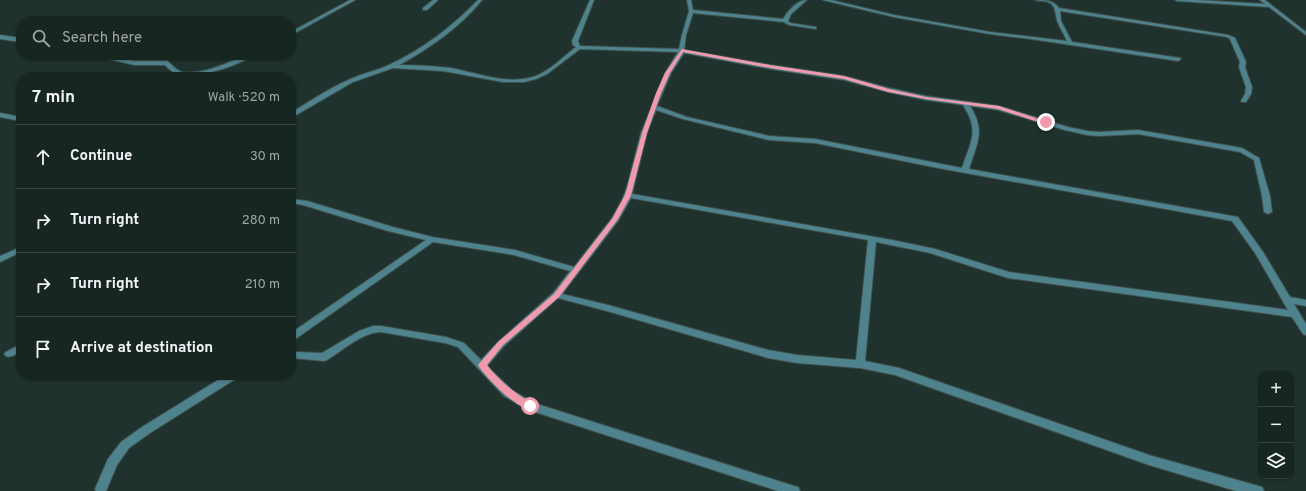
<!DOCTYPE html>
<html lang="en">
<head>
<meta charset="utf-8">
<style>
	body { margin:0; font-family:Overpass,sans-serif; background:#25322f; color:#f1f3f6 }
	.controls { position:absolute; right:12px; bottom:12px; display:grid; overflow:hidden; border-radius:8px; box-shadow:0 1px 3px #0004 }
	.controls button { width:36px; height:36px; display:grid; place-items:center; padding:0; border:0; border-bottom:1px solid #364340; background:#182622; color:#f1f3f6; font:20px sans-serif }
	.stop { position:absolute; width:12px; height:12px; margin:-9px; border:3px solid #f29aad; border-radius:50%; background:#fff }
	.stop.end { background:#f29aad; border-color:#fff; box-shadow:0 1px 4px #0008 }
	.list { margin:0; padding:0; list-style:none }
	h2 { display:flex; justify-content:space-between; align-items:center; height:52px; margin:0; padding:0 16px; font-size:17px }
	h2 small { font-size:13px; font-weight:400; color:#9fa5a5 }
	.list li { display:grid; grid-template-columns:26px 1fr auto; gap:12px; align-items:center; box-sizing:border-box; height:64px; padding:0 16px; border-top:1px solid #364340 }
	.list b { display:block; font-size:15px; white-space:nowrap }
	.list em { font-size:13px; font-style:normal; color:#9fa5a5 }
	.icon { flex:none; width:22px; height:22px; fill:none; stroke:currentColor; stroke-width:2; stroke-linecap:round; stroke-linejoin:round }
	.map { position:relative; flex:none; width:1306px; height:491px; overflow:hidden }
	.search { position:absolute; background:#182622; box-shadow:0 1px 3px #0004; left:16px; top:16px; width:280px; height:44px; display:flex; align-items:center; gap:10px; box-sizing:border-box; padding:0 14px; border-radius:16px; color:#9fa5a5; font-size:15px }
	.panel { position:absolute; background:#182622; box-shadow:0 1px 3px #0004; left:16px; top:72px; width:280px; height:308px; border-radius:16px }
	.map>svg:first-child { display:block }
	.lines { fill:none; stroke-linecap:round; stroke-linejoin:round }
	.minor-casing { stroke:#3e4f4b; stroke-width:2 }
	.minor { fill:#4e838e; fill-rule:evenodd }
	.route { fill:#f29aad }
</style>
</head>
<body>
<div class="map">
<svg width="1306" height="491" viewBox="0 0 1306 491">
	<rect width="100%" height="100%" fill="#20322d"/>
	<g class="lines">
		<defs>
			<g id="minor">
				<path d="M350 0H355L291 35V32Z"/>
				<path d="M433 0H438L427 10H423V8Z"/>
				<path d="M478 0H482C460 27 430 48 399 65 416 65 434 66 451 68 477 73 506 85 533 77 549 72 563 57 576 47L573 45 572 41 590 0H594L578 41 580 46 679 49 682 35 689 11 687 0H691L693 10 783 19C788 11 797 0 807 0L791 14 788 21 790 23 816 27V29L789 25 784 22 693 13 686 35 684 50 771 65 844 76 889 88 926 96 999 106 1068 127 1087 131 1099 132 1138 130 1242 148 1259 158 1270 196 1272 212 1268 214 1264 212 1262 196 1254 160 1240 152 1138 134 1099 136 1087 135 1065 130 998 110 970 106C986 131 977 143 969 169L1238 217 1263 252 1290 297 1306 300V306L1294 304 1306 324V335L1303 334 1292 317 1008 278 930 253 876 242 865 361 899 368 1149 455 1262 487 1264 491H1236L1149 465 895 375 860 368 797 363 768 358 607 311 558 298 504 346 487 366 512 390 534 403 794 486 798 487 800 491H778L526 409 504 396 458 347 445 343 381 332C363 332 343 350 327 360L324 361 292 358 291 355 295 352 322 353 359 331 373 326H381L446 337 464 343 481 360 498 342 553 293 570 271 514 255 433 242 294 340 291 341V333L426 240 388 231 303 205 291 203V199L307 201 393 227 432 237 515 250 574 267 612 218 622 200 627 187 641 133 665 73 678 52 580 49 547 74 536 79 524 82H503L443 71 393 68 353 82 291 118V113C312 100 334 85 358 76 368 72 379 70 389 65 423 49 452 27 478 0ZM684 53 771 69 844 80 888 92 926 100 963 105C980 131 971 141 962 168L815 139 769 136 687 117 657 106 671 73ZM656 110 683 119 769 140 815 143 938 168 1232 221 1255 253 1288 310 1009 272 935 249 892 240 632 194 647 133ZM631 198 868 240 856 360 797 355 768 350 608 305 562 294 618 221Z"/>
				<path d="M823 0H831L894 15 990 32 1067 41C1064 34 1059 27 1057 20 1055 14 1056 6 1050 3 1046 0 1039 2 1035 0 1046 0 1053 0 1059 8L1228 35 1235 38 1246 62 1245 67 1252 87 1251 94 1246 102H1242L1241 101 1245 94 1246 87 1239 67 1240 62 1230 39 1227 37 1060 11 1061 21 1072 42 1180 58 1181 59 1178 61 1031 39 990 34 894 17Z"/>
				<path d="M1175 0H1197L1265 4 1260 0H1265L1306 32V35L1269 7 1177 1Z"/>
				<path d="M0 35 21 38V42L0 39Z"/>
				<path d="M90 55H101L135 61H167C172 64 175 70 182 72 198 75 218 67 232 61 239 58 245 55 253 55 239 66 198 78 181 75 174 73 169 70 165 65H135Z"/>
				<path d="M0 113 21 117V121L0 117Z"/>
				<path d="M21 247V252L0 262V256Z"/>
				<path d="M21 344V351C16 354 12 358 6 356L4 354 6 352Z"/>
				<path d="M226 375H239L237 378 150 433 129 448 117 465 106 491H96L95 489 108 459 121 442 142 427Z"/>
			</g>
		</defs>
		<use href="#minor" class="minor-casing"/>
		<use href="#minor" class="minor"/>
	</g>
	<path class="route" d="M682 49 770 65 844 76 889 89 926 97 999 106 1048 122 1044 124 998 109 926 99 888 92 844 79 770 68 683 52 670 73 661 93 647 133 631 195 618 219 559 297 503 345 487 365C500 382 515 393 533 404L535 406 533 409C520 413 485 377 478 365L498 342 554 294 612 219 625 195 642 133 656 93 665 73Z"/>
</svg>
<div class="controls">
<button>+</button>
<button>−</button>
<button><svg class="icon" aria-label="layers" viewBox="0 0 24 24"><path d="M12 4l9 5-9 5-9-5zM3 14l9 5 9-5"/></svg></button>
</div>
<div class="stop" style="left:530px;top:406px"></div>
<div class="stop end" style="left:1046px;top:122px"></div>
<div class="search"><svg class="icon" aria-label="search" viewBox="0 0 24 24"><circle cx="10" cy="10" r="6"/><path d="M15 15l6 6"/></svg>Search here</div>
<section class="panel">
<h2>7 min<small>Walk · 520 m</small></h2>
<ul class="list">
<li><svg class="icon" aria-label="ahead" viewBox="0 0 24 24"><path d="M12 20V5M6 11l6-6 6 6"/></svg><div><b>Continue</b></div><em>30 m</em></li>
<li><svg class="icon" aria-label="right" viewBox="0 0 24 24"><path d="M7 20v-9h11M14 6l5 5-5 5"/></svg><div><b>Turn right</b></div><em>280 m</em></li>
<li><svg class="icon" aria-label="right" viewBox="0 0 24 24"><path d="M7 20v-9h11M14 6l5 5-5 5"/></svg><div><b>Turn right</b></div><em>210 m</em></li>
<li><svg class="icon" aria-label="arrive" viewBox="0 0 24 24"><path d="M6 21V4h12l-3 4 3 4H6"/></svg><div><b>Arrive at destination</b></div></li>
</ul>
</section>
</div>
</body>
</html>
